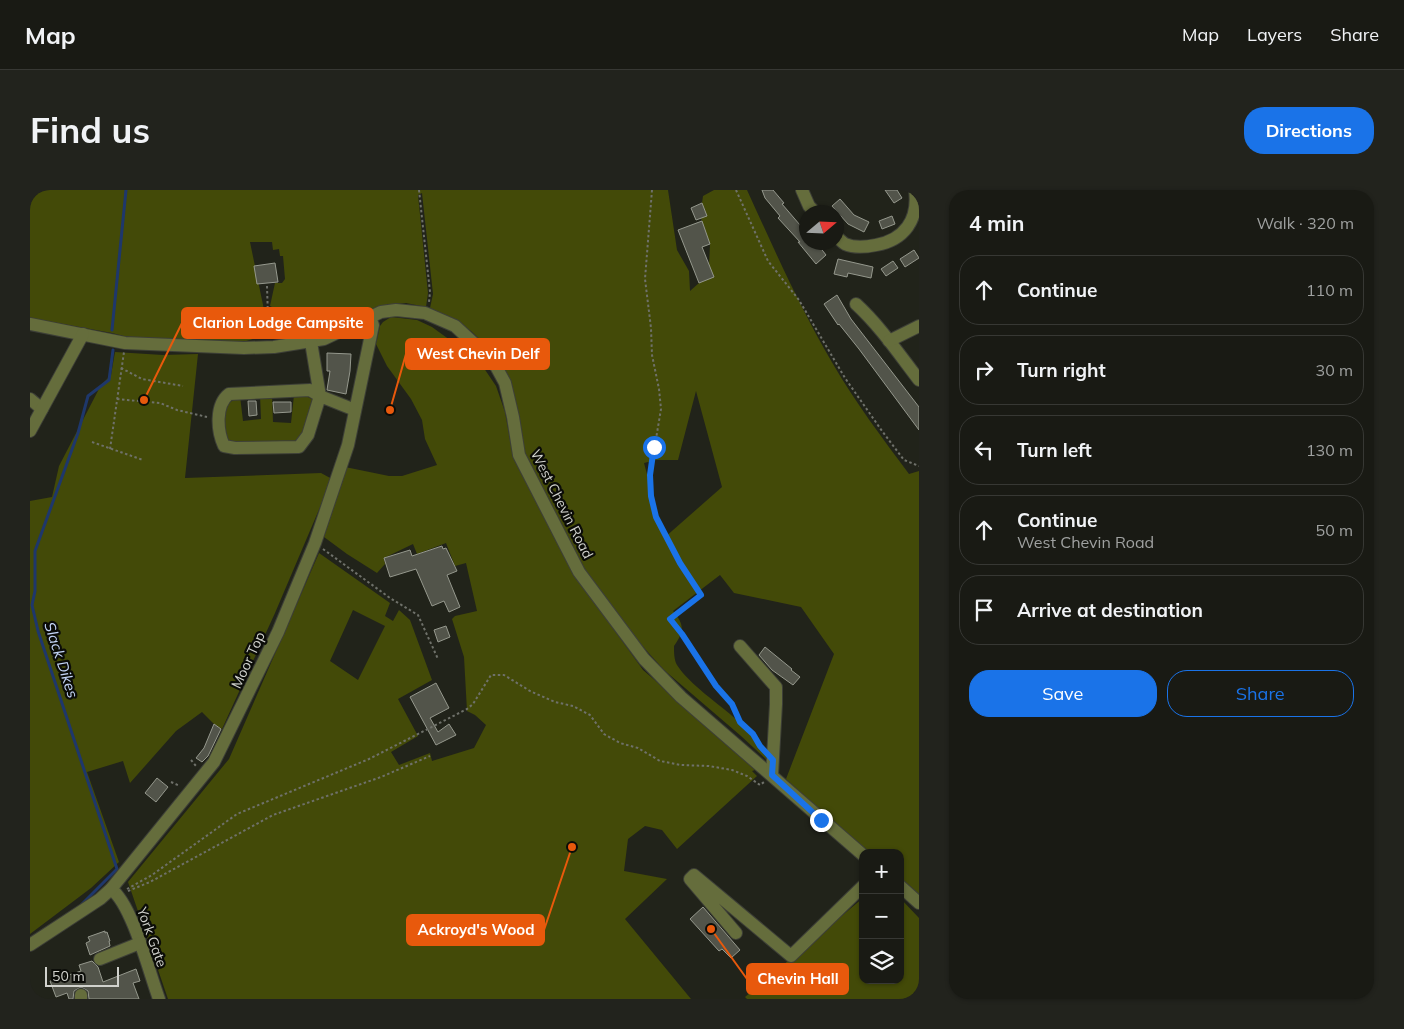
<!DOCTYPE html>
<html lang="en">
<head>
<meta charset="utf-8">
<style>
	body { margin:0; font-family:Mulish,sans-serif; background:#22231d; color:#f1f3f6 }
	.controls { position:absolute; right:15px; bottom:15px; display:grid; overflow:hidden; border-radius:10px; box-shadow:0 1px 4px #0004 }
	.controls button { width:45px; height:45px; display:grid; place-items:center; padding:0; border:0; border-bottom:1px solid #373834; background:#191a14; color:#f1f3f6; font:25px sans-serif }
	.compass { position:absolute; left:769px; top:15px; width:45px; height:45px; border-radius:50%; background:#191a14; box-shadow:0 1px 4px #0004; rotate:71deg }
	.scale { position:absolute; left:15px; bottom:12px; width:74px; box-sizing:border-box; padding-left:5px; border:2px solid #d1d2cd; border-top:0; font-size:14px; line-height:18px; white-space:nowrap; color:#d1d2cd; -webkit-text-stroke:4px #0b0c08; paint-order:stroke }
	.stop { position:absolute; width:15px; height:15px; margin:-11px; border:4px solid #1a73e8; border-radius:50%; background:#fff }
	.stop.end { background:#1a73e8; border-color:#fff; box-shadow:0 1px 5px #0008 }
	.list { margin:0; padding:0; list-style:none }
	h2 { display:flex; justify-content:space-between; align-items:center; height:65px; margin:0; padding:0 20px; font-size:21px }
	h2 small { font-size:16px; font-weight:400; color:#9fa1a0 }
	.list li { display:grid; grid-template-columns:32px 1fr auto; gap:15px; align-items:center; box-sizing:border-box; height:70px; margin:0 10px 10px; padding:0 10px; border:1px solid #373834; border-radius:20px }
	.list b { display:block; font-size:19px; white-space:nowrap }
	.list p { margin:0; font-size:16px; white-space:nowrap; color:#9fa1a0 }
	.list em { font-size:16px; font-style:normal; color:#9fa1a0 }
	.actions { display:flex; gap:10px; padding:15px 20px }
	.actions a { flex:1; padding:11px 0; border:1px solid #1a73e8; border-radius:20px; text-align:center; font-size:18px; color:#1a73e8 }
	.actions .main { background:#1a73e8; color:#fff }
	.icon { flex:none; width:28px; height:28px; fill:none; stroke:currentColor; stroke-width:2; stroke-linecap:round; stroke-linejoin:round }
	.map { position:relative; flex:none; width:889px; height:809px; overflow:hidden; border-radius:20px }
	header { display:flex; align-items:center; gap:30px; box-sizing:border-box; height:70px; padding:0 25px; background:#191a14; border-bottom:1px solid #373834 }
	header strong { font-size:24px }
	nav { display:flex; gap:28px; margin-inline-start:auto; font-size:18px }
	.intro { display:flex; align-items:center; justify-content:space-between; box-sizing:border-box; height:120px; padding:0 30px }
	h1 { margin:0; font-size:35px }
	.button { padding:12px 22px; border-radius:20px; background:#1a73e8; color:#fff; font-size:18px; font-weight:700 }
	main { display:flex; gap:30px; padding:0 30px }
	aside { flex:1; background:#191a14; border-radius:20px; box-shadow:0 1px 4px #0004 }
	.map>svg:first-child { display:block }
	.green { fill:#434a08; fill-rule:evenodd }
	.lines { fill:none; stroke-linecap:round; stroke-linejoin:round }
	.stream { stroke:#1e376b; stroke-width:3 }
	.building { fill:#52544a; stroke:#95988d }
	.minor-casing { stroke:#3d3f37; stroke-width:14 }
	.path { stroke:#6f716a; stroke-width:2; stroke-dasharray:2.5 2.5; stroke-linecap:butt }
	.minor { stroke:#656d3c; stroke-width:12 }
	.route { stroke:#1a73e8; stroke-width:6 }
	.labels { text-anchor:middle; stroke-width:4.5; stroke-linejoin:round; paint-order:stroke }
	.street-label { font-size:14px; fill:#d1d2cd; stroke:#0b0c08 }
	.water-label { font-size:15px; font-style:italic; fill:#c4d5f7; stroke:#0b0c08 }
	.leader { fill:none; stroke:#e8590c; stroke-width:2 }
	.callout-dot { fill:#e8590c; stroke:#0b0c08; stroke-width:2 }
	.callout { fill:#e8590c; stroke:#e8590c; stroke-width:2 }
	.callout-label { font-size:15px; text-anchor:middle; font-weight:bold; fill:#fff }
</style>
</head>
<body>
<header>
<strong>Map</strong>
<nav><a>Map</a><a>Layers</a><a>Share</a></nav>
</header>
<div class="intro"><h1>Find us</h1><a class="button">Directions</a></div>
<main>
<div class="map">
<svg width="889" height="809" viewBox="0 0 889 809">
	<rect width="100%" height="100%" fill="#21231a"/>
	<g class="green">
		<path d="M0 0H638L647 60 659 81 660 101 669 93 683 87 679 76 680 54 671 28 676 26 672 13 673 6 684 0H717C744 59 770 118 803 174 825 212 853 249 879 284L889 281V708L870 691V663H838L756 589 804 464 771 417 704 403 690 385 643 421C655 435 654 442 644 456 644 462 644 470 647 475 659 494 689 514 707 530 719 542 728 556 740 568L739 572 711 546 634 480 607 450 550 377 495 263 485 210 475 183 462 161 441 141 400 118 403 104 392 3 388 5 398 103 396 117 376 113 358 115 332 124 290 144 245 146 242 129 246 119 240 116 245 93H252L255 89 253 66H250L249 59 243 60 242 52H220L239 144 210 153 101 148 82 143 0 128ZM666 201 692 297 634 348 614 273 626 270H648Z"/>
		<path d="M361 127 387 130 402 137 431 158 437 153 466 196 475 222 482 261 524 345 547 385 575 427 613 480 728 579 722 581 727 586 647 659 632 640 615 636 598 649 594 681 637 689 595 729 661 809H138L98 692 199 569 289 363 360 413 355 426 363 431 369 420 380 430 402 490 368 509 388 546 361 562 369 575 400 563 402 571 444 558 456 535 445 525 437 521 434 467 422 429 425 426 447 421 436 373 425 376 416 353 387 364 383 354 354 368 355 374 347 383 317 364 294 347 315 277 359 286H372L407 275 395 249 392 230 381 209 357 176 346 154 350 136 353 132ZM323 420 355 436 328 490 300 471Z"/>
		<path d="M85 162 133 165 168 164 155 288 291 283 302 289 245 423 192 539 184 534 172 522 146 541 100 593 93 571 57 582 89 672 61 698 0 744V311L22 307 29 276 71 195 81 185Z"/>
		<path d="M230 205H242L243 232 261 233 264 205 278 207 286 211 275 244 266 254H201L195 247 193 224 197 214 210 206 213 231 231 229Z"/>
		<path d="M833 708V790H870V708L889 728V809H717L715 807Z"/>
	</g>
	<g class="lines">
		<g class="stream">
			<path d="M82 140 96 0"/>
			<path d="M52 714 87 679 8 441 2 415 5 401V361L48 243 58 206 79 190 83 160"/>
		</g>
	</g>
	<g class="building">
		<path d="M732 0H743L754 13 752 14 776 42V52H786L796 65 786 74 768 52H770L748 28 750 26 735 8Z"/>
		<path d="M855 0H867L872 8 864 13Z"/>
		<path d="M810 9 824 25 839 32 834 42 818 34 802 16Z"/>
		<path d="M672 13 677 26 666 30 661 18Z"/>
		<path d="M862 26 865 34 852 39 849 31Z"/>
		<path d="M672 31 680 54 672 57 684 87 669 93 648 40Z"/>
		<path d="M884 60 889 68 875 77 870 69Z"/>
		<path d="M808 69 843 77 841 88 818 83 817 87 804 84Z"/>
		<path d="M863 71 868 78 856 86 851 79Z"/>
		<path d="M245 73 248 92 227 94 224 76Z"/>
		<path d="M807 105 821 129 889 217V240L829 159 809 134 808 135 794 114Z"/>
		<path d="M297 163 321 164 320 181 316 204 297 200 300 181H297Z"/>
		<path d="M218 211H226L227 225 219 226Z"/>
		<path d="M243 212H261V222L244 223Z"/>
		<path d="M412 356 413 359 416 358 427 381 417 385 430 417 419 422 414 411 402 416 386 379 360 387 354 368 380 360 382 366Z"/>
		<path d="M416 436 420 447 408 452 404 440Z"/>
		<path d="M735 457 762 479 761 480 770 487 763 495 742 480 729 465Z"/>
		<path d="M406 493 419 518 400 528 408 542 419 534 426 545 406 555 380 507Z"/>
		<path d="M184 534 191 539 178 566 172 572 166 568 174 558Z"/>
		<path d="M127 588 138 597 126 612 115 603Z"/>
		<path d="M673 717 710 760 701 768 692 759 689 761 660 729Z"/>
		<path d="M75 741V743L77 742 80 751H79L80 756 60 765 56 753 60 751 58 747Z"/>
		<path d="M62 771 68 777 73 792 106 779 110 791 103 793 109 809H59L58 801 51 797 44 801 43 809H39L37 803 26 807 20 791 51 781 49 775Z"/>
	</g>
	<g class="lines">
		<defs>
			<g id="minor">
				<path d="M772 0 779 16 785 22"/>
				<path d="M806 46C809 49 812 52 815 54 824 58 836 57 846 55 874 50 889 30 885 0"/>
				<path d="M826 114C850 136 869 164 889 190"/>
				<path d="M0 134 95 153 214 158 244 157 294 149 351 122 366 120 395 123 425 136 463 171 475 193 483 227 489 265 549 382 614 469 651 507 833 665"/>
				<path d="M859 151 889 136"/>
				<path d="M281 152 290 206 278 245 269 257 205 258 194 256C187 241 185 215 199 204L280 200 290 206 325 220"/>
				<path d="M0 209 12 219"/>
				<path d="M0 241 53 144"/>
				<path d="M710 456 746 497V514L742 585"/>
				<path d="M870 696 889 713"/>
				<path d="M81 699C102 714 119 782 129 809"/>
				<path d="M706 743 660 689 664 685 761 766 833 696"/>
				<path d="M0 755 70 709 81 699 184 572 248 442 285 353 318 255 343 135 340 128"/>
				<path d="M70 769 110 753"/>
				<path d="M51 805V809"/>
			</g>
		</defs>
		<use href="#minor" class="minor-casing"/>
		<g class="path">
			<path d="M389 0 400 102 399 112"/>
			<path d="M622 0 615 89 621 138 622 165 629 199 631 219 620 285 621 306 626 327 636 346 650 373 671 405 640 429 652 444 686 496 702 514 710 532 723 544 733 559"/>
			<path d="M706 0 738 71 769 110 815 188 852 241 874 270 889 276"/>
			<path d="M237 96 238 128 242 146"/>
			<path d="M91 178 112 189 153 196"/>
			<path d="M87 209 130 213 147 220 177 227"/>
			<path d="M62 252 113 270"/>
			<path d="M80 259 94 162"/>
			<path d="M293 359 360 408 388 425 408 469"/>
			<path d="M161 570 166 576"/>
			<path d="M141 592 150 596"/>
			<path d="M97 699 122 685 207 624 339 569 437 519 443 514 461 485H474L500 501 525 512 543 516 560 525 574 544 590 553 608 558 630 571 651 575 679 576 702 580 717 586 730 595 734 592"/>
			<path d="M98 701 120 692 243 625 351 587 400 566"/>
		</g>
		<use href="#minor" class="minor"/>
	</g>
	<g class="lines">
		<path class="route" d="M624 257 620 285 621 306 626 327 650 373 671 405 640 429 652 444 686 496 702 514 710 532 723 544 730 556 743 570 742 585 791 630"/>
	</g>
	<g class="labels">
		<g class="street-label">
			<text transform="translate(532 314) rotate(63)" y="5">West Chevin Road</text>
			<text transform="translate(218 470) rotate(-65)" y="5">Moor Top</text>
			<text transform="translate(122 747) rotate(70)" y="5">York Gate</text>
		</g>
		<g class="water-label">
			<text transform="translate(31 470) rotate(72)" y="5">Slack Dikes</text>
		</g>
	</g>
	<path class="leader" d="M114 210L152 133M360 220L376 164M542 657L514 740M681 739L717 789"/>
	<g class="callout-dot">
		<circle cx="114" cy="210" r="5"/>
		<circle cx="360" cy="220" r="5"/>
		<circle cx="542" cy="657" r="5"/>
		<circle cx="681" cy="739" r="5"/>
	</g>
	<g class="callout">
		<rect x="152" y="118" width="191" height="30" rx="5"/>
		<rect x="376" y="149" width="143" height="30" rx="5"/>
		<rect x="377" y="725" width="137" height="30" rx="5"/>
		<rect x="717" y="774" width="101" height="30" rx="5"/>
	</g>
	<g class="callout-label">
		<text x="248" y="138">Clarion Lodge Campsite</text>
		<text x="448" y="169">West Chevin Delf</text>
		<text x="446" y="745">Ackroyd's Wood</text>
		<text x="768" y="794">Chevin Hall</text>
	</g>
</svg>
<div class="controls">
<button>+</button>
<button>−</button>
<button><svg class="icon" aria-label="layers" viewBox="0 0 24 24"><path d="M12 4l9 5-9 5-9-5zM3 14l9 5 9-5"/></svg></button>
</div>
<svg class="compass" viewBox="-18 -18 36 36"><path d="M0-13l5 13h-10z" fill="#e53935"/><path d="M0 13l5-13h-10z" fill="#9fa1a0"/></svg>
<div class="scale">50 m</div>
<div class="stop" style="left:624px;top:257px"></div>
<div class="stop end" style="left:791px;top:630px"></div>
</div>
<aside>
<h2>4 min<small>Walk · 320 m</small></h2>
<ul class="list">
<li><svg class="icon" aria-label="ahead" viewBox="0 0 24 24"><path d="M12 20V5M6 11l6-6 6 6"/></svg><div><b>Continue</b></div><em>110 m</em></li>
<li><svg class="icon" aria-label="right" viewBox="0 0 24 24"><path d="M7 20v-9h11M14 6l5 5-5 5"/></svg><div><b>Turn right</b></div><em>30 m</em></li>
<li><svg class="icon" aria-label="left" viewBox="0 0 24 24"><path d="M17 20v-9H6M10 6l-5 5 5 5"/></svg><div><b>Turn left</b></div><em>130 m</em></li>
<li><svg class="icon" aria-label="ahead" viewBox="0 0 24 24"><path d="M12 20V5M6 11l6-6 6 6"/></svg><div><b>Continue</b><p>West Chevin Road</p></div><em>50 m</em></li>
<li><svg class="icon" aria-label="arrive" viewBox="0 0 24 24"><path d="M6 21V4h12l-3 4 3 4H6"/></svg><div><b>Arrive at destination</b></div></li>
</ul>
<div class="actions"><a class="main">Save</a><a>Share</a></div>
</aside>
</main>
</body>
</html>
